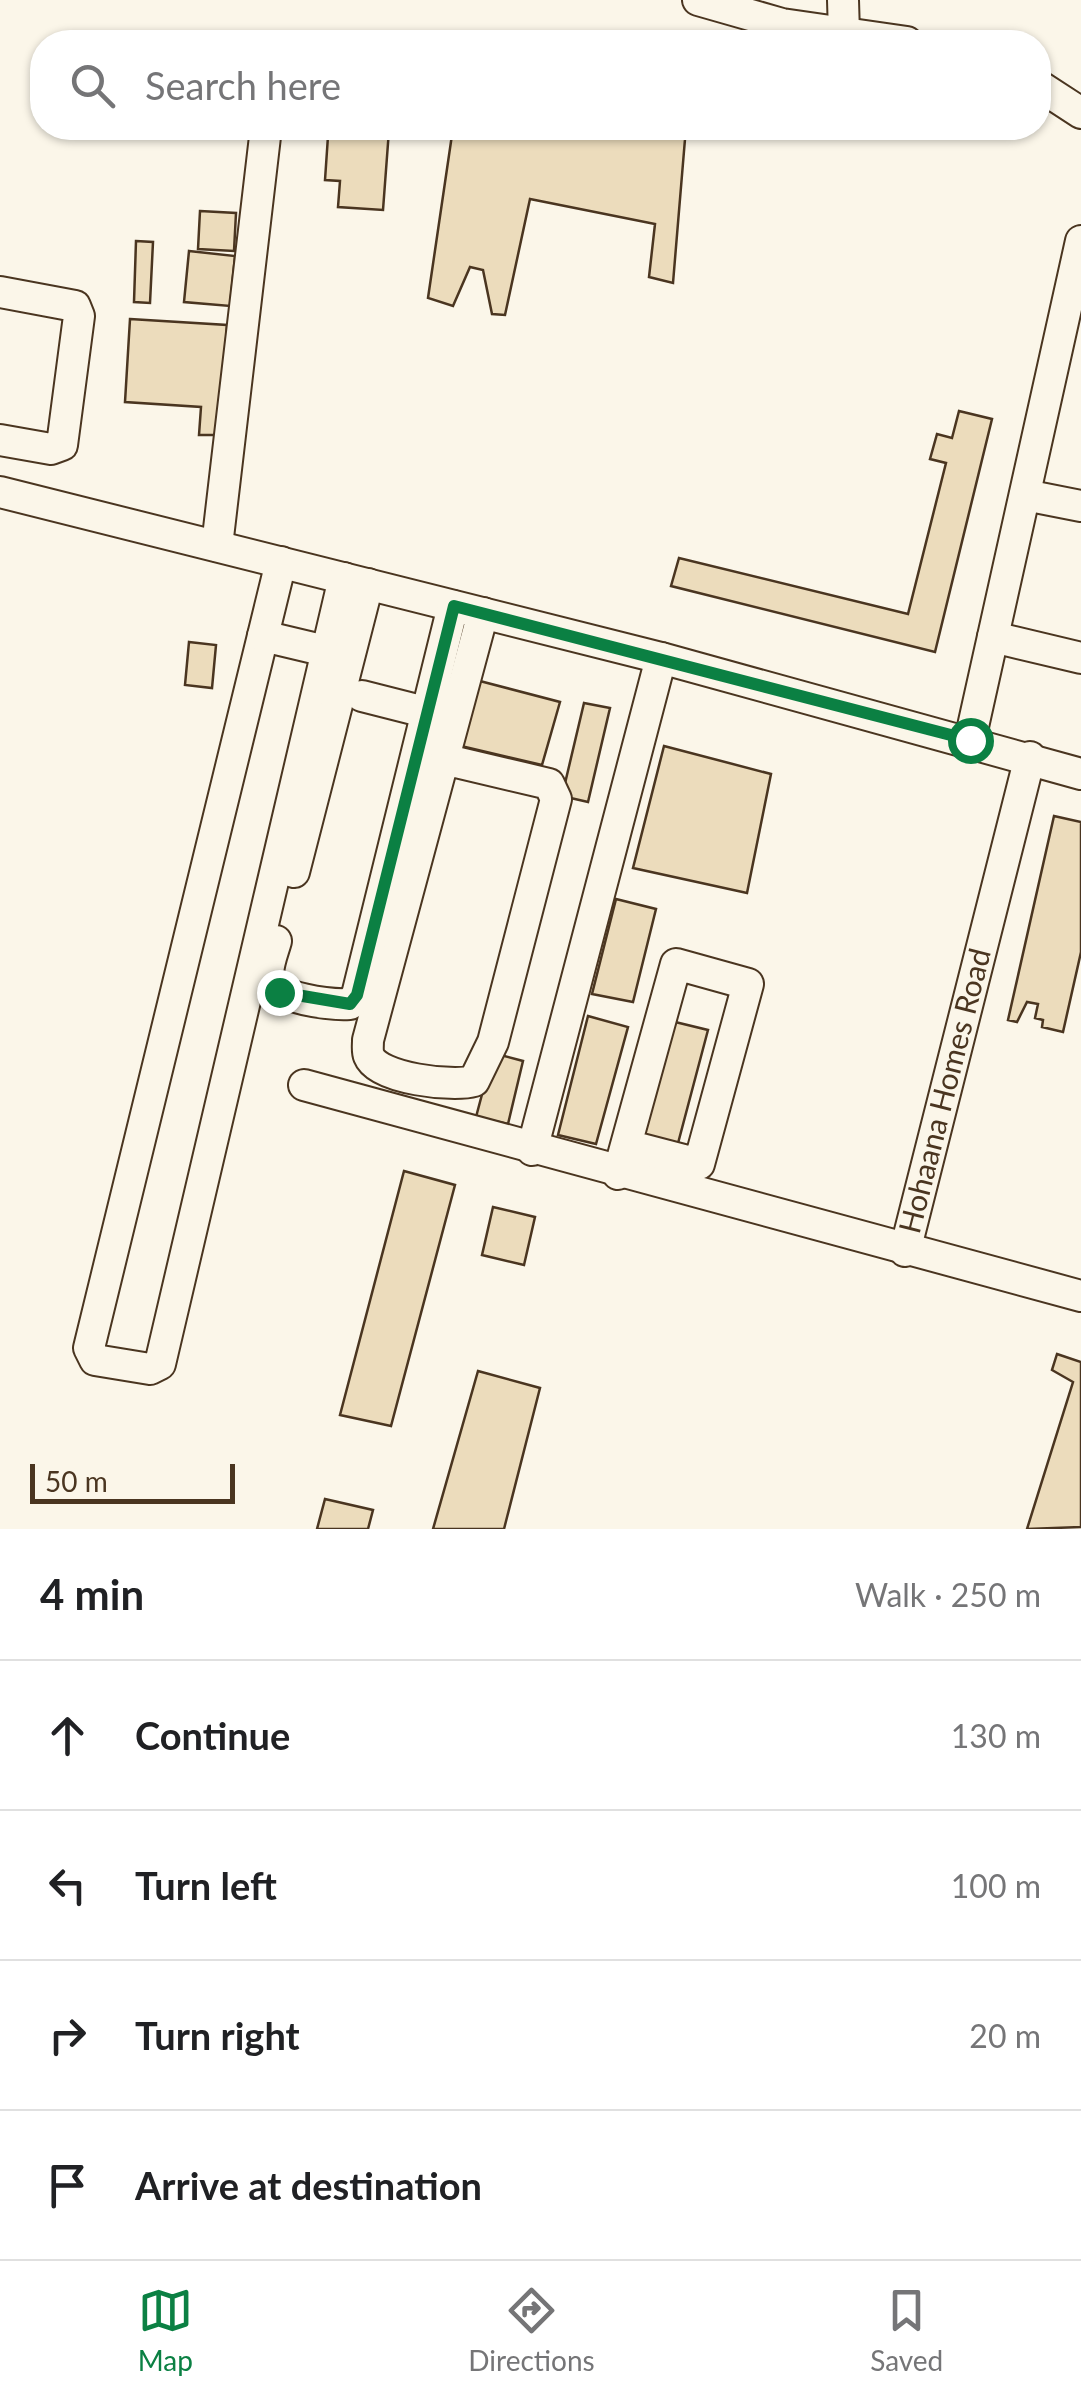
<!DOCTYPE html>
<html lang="en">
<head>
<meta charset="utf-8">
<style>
	body { margin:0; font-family:Lato,sans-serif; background:#f2f2f2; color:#202124 }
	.scale { position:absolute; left:30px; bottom:25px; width:205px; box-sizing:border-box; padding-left:10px; border:5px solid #4a3520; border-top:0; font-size:28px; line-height:35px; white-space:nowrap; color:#4a3520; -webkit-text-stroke:8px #fbf6e9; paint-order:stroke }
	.stop { position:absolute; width:30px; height:30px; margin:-22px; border:8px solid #0b8043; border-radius:50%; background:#fff }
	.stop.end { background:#0b8043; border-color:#fff; box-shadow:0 2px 10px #0008 }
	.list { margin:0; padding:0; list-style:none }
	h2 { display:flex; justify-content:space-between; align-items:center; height:130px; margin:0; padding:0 40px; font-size:42px }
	h2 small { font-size:32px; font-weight:400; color:#757577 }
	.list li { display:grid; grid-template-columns:65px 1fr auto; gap:30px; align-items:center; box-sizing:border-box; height:150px; padding:0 40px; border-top:2px solid #e0e0e0 }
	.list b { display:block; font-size:38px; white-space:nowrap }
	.list em { font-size:32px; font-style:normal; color:#757577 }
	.icon { flex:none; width:55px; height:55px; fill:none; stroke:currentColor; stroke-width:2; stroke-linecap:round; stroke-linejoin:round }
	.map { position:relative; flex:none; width:1081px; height:1529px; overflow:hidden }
	.search { position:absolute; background:#fff; box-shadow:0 2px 8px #0004; left:30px; right:30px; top:30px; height:110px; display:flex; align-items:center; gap:25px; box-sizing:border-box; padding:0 35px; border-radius:40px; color:#757577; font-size:38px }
	.sheet { height:730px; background:#fff }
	nav { display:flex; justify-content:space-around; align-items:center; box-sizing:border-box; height:140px; border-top:2px solid #e0e0e0; background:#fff; font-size:28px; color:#757577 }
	nav a { display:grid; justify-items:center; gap:5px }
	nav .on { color:#0b8043 }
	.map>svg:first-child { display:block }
	.building { fill:#ecdcbc; stroke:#4a3520; stroke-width:2.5 }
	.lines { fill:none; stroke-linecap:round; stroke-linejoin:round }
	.minor-casing { stroke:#4a3520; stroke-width:34 }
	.minor { stroke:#fbf6e9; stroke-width:30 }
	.route { stroke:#0b8043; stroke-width:12 }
	.labels { text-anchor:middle; stroke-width:8; stroke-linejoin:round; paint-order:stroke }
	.street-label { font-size:30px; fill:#4a3520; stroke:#fbf6e9 }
</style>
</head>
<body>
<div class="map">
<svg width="1081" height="1529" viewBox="0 0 1081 1529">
	<rect width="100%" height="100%" fill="#fbf6e9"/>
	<g class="building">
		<path d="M355 128 389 130 383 210 338 207 340 181 325 180 328 136 354 138Z"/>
		<path d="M453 128H628L685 139 673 283 649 277 655 224 530 199 505 315 492 314 483 270 470 267 453 306 428 298Z"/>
		<path d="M200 211 236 213 234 251 198 249Z"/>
		<path d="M136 241 153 242 150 303 134 302Z"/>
		<path d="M189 251 235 256 230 306 184 302Z"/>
		<path d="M130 319 227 325 220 435H199L201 407 125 402Z"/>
		<path d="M959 411 992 419 935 652 671 586 679 558 908 614 946 463 930 459 937 434 952 438Z"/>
		<path d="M189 642 216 645 212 688 185 685Z"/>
		<path d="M476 680 560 702 542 765 461 746Z"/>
		<path d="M584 703 610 708 588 802 562 796Z"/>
		<path d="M664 746 771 774 747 893 633 868Z"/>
		<path d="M1054 816 1081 822V952L1063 1032 1042 1027 1043 1020 1035 1018 1038 1004 1027 1002 1017 1022 1008 1020Z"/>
		<path d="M616 899 656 909 633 1002 592 994Z"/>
		<path d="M588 1016 628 1027 596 1144 558 1135Z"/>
		<path d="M667 1020 708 1030 677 1147 637 1139Z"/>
		<path d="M493 1053 523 1061 508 1124 476 1117Z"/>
		<path d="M404 1171 455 1185 391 1426 340 1415Z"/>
		<path d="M493 1207 535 1217 524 1265 482 1255Z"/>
		<path d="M1057 1354 1081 1362V1527L1027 1529 1073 1382 1052 1370Z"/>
		<path d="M478 1371 540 1388 504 1529H433Z"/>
		<path d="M325 1499 373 1510 368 1529H317Z"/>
	</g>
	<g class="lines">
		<defs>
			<g id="minor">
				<path d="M698 0 782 24 907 42"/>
				<path d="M843 0 844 34"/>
				<path d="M1038 85 1081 113"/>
				<path d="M0 292 75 306 79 316 62 445 51 449 0 440"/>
				<path d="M0 492 661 658 1081 774"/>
				<path d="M1025 495 1081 506"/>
				<path d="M217 546 266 128"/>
				<path d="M281 562 89 1348 95 1360 150 1369 160 1364 344 578"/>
				<path d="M263 636 326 651"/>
				<path d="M993 637 1081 658"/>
				<path d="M362 696 425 712"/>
				<path d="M970 740 1081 241"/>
				<path d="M443 759 549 784 556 799 493 1042 474 1081C453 1087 378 1079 369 1056 367 1051 368 1046 368 1040L483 613"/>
				<path d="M294 872 368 584"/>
				<path d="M276 941C273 952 266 968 269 979 275 999 331 1005 350 1004L357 995 453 606"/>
				<path d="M304 1085 1081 1296"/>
				<path d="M532 1150 661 658"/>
				<path d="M618 1174 626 1145 676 964 748 984 699 1164 626 1145"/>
				<path id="s1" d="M905 1251 1030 757"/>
			</g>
		</defs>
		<use href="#minor" class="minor-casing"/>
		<use href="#minor" class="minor"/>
	</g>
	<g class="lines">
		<path class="route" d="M279 992 350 1004 357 995 454 606 970 740"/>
	</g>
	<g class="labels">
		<g class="street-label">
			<text dy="10" stroke="none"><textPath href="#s1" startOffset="165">Hohaana Homes Road</textPath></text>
		</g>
	</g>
</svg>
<div class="scale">50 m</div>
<div class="stop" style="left:970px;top:740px"></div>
<div class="stop end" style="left:279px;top:992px"></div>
<div class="search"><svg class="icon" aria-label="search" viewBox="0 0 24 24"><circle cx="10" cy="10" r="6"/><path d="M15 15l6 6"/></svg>Search here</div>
</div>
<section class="sheet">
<h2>4 min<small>Walk · 250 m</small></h2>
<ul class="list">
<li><svg class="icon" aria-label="ahead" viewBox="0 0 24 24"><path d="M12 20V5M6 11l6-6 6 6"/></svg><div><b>Continue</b></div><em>130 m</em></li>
<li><svg class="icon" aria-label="left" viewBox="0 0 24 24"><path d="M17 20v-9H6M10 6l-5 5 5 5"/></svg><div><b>Turn left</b></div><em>100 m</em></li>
<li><svg class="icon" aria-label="right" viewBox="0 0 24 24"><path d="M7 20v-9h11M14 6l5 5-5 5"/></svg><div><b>Turn right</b></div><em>20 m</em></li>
<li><svg class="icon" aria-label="arrive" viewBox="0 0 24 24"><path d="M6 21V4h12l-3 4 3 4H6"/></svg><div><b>Arrive at destination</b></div></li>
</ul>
</section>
<nav>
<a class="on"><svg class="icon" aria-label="map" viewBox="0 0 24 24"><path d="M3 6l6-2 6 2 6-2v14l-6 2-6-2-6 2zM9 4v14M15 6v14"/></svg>Map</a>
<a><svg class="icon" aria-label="directions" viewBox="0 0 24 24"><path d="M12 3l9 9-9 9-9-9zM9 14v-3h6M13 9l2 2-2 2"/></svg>Directions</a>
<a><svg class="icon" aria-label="saved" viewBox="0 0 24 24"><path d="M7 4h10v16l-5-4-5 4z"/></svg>Saved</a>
</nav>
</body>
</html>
